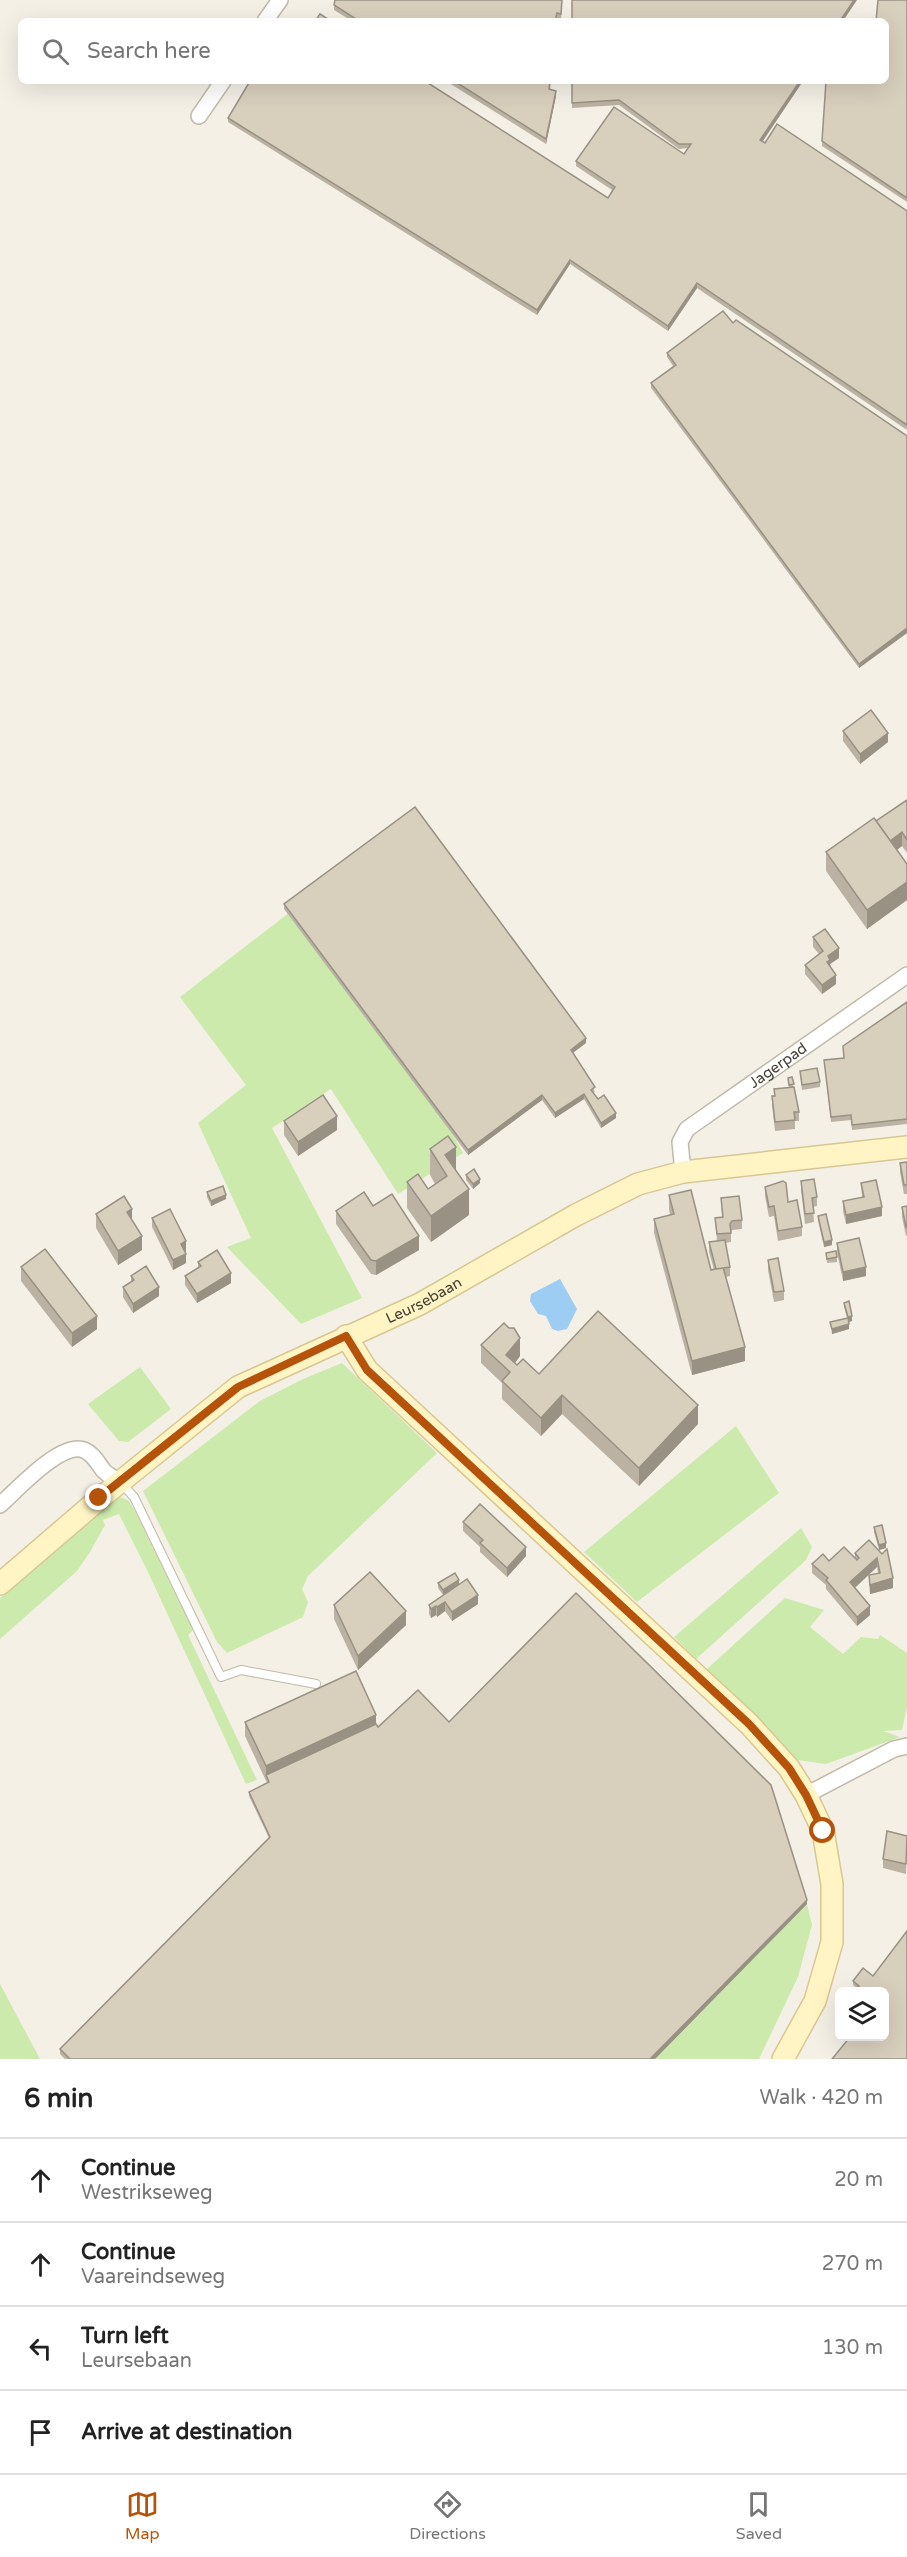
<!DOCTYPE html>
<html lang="en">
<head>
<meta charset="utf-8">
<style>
	body { margin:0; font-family:"Varela Round",sans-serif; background:#f2f2f2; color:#222 }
	.controls { position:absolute; right:18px; bottom:18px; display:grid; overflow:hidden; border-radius:9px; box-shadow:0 6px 24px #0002 }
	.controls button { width:54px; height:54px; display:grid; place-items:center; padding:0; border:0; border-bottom:2px solid #e0e0e0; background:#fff; color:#222; font:30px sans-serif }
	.stop { position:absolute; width:18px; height:18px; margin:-14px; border:4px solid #b45309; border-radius:50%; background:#fff }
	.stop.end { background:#b45309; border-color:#fff; box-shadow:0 2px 6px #0008 }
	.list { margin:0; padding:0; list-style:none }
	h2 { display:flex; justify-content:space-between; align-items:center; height:78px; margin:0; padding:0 24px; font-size:26px }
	h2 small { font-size:20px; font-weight:400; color:#767676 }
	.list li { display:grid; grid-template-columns:39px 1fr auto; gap:18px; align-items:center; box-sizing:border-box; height:84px; padding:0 24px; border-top:2px solid #e0e0e0 }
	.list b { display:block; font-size:22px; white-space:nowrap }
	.list p { margin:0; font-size:20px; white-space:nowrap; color:#767676 }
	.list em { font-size:20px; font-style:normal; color:#767676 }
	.icon { flex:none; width:33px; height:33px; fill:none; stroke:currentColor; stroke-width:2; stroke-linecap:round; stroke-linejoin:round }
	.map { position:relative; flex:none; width:907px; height:2059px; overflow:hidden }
	.search { position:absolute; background:#fff; box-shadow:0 6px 24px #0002; left:18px; right:18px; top:18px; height:66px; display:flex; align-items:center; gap:15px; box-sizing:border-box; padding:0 21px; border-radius:9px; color:#767676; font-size:22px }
	.sheet { height:414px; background:#fff }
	nav { display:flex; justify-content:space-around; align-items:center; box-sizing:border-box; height:84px; border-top:2px solid #e0e0e0; background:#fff; font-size:16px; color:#767676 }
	nav a { display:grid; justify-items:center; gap:3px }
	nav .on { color:#b45309 }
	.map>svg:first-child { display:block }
	.green { fill:#cbeaac }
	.water { fill:#9ecdf4 }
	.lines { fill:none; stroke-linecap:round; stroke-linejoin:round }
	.lane-casing { stroke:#c0b9a8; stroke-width:10 }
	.street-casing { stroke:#c0b9a8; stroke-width:18 }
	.secondary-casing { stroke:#d7c793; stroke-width:24 }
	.lane { stroke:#fff; stroke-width:8 }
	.street { stroke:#fff; stroke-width:15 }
	.secondary { stroke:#fff4c4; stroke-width:21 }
	.wall { fill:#bbb2a3 }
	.shaded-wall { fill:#989184 }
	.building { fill:#d9cfbd; stroke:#989184; stroke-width:1.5 }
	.route { stroke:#b45309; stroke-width:8 }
	.labels { text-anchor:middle; stroke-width:5; stroke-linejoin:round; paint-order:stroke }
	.street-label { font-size:15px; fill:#474135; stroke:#fff }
</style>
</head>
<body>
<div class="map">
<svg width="907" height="2059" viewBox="0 0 907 2059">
	<rect width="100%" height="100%" fill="#f4f0e6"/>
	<g class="green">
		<path d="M294 909 455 1138 463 1153 398 1194 331 1089 272 1128 362 1298 301 1324 227 1247 251 1238 198 1123 246 1085 180 997Z"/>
		<path d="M342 1363 437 1453 308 1576 302 1589 308 1602 303 1617 227 1653 217 1642 143 1491 260 1401 303 1379Z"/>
		<path d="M140 1367 171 1409 128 1442 119 1441 88 1404Z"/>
		<path d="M736 1426 779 1493 637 1602 584 1552Z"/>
		<path d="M116 1495 129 1501 135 1511 193 1630 188 1635 257 1780 246 1784 148 1572 119 1514 103 1520 105 1525 90 1552 77 1571 0 1639V1598Z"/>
		<path d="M801 1528 812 1547 806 1560 696 1659 674 1637Z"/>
		<path d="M785 1598 824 1610 810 1627 843 1654 861 1637 878 1639 880 1635 907 1653V1707L902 1730 883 1731 900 1737 826 1764 791 1759 767 1726 707 1669Z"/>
		<path d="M807 1904 812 1925 798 1977 759 2059H655Z"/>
		<path d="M0 1984 40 2059H0Z"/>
	</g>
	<path class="water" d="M560 1279 577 1309 567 1329 558 1331 552 1329 546 1316 538 1314 530 1301 531 1294Z"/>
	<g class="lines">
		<defs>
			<path id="lane" d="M121 1483 134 1497 221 1677 241 1670 316 1684"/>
			<g id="street">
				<path d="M265 21 280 0"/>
				<path d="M199 116 223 81"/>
				<path id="s1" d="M683 1172 680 1142 687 1129 907 975"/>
				<path d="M0 1505C17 1490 61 1441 84 1450 94 1454 98 1464 104 1471 108 1475 114 1478 119 1482"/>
				<path d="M806 1795 894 1749 907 1746"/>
			</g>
			<g id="secondary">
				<path d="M346 1336 367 1370 749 1724 789 1768 806 1795 823 1831 832 1884V1942L815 2001 783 2059"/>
				<path id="s2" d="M0 1584 99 1499 238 1387 420 1304 576 1215 638 1184 683 1172 907 1147"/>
			</g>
		</defs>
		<use href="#lane" class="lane-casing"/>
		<use href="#street" class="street-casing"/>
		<use href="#secondary" class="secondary-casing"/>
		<use href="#lane" class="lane"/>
		<use href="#street" class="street"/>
		<use href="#secondary" class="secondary"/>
	</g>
	<g class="wall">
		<path d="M562 0 561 19 557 18 556 21H352L334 10V5Z"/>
		<path d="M907 0V202L822 146V141L886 81Z"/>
		<path d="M446 81H551L550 89 556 96 546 144Z"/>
		<path d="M572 81H803L763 141 907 211V430L697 288 668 331 570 264 537 315 228 122V118L608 198 612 190 576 166V161L684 154 688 148 679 149 619 105 572 108Z"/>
		<path d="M733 323 907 436V633L859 668 651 388V383L673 366 667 357V353Z"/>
		<path d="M843 731 888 742 860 764 843 741Z"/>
		<path d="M907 800V853L902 846 897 850 907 864V900L867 929 826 871V852L876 821Z"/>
		<path d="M284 904 586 1043 573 1053 595 1092 593 1093 598 1099 616 1118 601 1128 584 1099 555 1118 542 1100 468 1155 284 909Z"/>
		<path d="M813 937 839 958 830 964 836 984 822 994 805 974V965L819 954 813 947Z"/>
		<path d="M907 1002V1124L852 1130 851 1120 831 1122 824 1060 844 1058 843 1046Z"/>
		<path d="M800 1071 820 1082V1087L802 1090Z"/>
		<path d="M788 1078 794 1087 799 1112V1121H795V1129L775 1131 772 1105V1096H774V1089L789 1088Z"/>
		<path d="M284 1121 337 1130 298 1156 284 1135Z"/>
		<path d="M430 1149 456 1170 469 1215 431 1242 407 1208V1182L428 1189 435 1184 430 1175Z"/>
		<path d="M907 1162V1194H904L900 1172V1163Z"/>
		<path d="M466 1175 480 1183 473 1189 466 1180Z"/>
		<path d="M801 1181 817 1197V1206L813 1207 814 1222 805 1224 801 1190Z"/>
		<path d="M861 1183 882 1216 846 1224 843 1211V1201L862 1197Z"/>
		<path d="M765 1187 788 1202 802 1227V1236L778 1241 774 1216 769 1217 765 1196Z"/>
		<path d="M207 1192 226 1199 211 1206 207 1197Z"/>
		<path d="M669 1195 711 1270H714L709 1252V1242L717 1241 715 1218 722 1217 721 1198 742 1220V1229L732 1230 731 1232V1242L725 1243 730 1267V1276L726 1277 745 1361 692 1375 654 1233V1219L670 1215 669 1209Z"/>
		<path d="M373 1206 419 1250 376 1275 371 1274 336 1224V1211Z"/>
		<path d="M907 1206V1236H906L902 1217V1207Z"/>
		<path d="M96 1214 142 1250 118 1265 96 1228Z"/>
		<path d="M818 1216 832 1245 824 1247 818 1220Z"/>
		<path d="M152 1218 186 1251 185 1252 186 1263 173 1270 152 1227Z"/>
		<path d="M837 1243 866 1276 843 1281 837 1252Z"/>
		<path d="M826 1253 837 1257V1262L827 1263Z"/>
		<path d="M768 1260 784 1291V1300L774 1302 768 1270Z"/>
		<path d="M198 1262 231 1283 197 1303 185 1285V1276L198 1268Z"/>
		<path d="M21 1267 97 1329 72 1347 21 1281Z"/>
		<path d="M131 1276 159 1296 133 1313 123 1297V1287L131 1282Z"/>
		<path d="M844 1303 852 1321 849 1322V1329L832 1334 830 1322 847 1318 844 1307Z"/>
		<path d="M481 1345 520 1356 515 1363 517 1365 539 1374 698 1424 639 1486 562 1414 541 1436 502 1399V1383L481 1363Z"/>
		<path d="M463 1522 526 1556 507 1577 480 1552V1547L463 1531Z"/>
		<path d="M874 1527 886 1548 879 1550 874 1532Z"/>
		<path d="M869 1540 893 1588 870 1594 869 1585V1575L878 1573 877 1567 855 1588 870 1615 857 1626 826 1589V1585L812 1573V1564L829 1561 855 1557V1553Z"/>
		<path d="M438 1583 459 1584 478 1604 452 1621 445 1611 437 1617 436 1615 431 1618 429 1614V1605L443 1595 438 1588Z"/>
		<path d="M334 1605 406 1625 358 1670 334 1619Z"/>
		<path d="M245 1722 376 1724 378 1727 449 1722 807 1904 655 2059H65L60 2054V2049L269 1838 249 1796V1792L267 1783 245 1736Z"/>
		<path d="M907 1836 906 1874 883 1868V1859Z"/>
		<path d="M907 1931V2059H832L850 2037H885V1992H855L857 1988 853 1985V1981L863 1968 873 1976Z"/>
	</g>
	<g class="shaded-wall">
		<path d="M854 0H857L843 21H840Z"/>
		<path d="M800 81H803L760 145V140Z"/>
		<path d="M556 91V96L546 144V139Z"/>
		<path d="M570 260V264L537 315V310Z"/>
		<path d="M697 283V288L668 331V326Z"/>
		<path d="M907 628V633L859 668V664Z"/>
		<path d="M888 733V742L860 764V754Z"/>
		<path d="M902 832V846L888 856V842Z"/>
		<path d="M907 882V900L867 929V910Z"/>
		<path d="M839 948V958L830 964V969L827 971 828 956Z"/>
		<path d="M836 975V984L822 994V985Z"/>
		<path d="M586 1038V1043L571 1054V1050Z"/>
		<path d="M584 1094V1099L555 1118V1113Z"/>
		<path d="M542 1095V1100L468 1155V1150Z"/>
		<path d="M616 1113V1118L601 1128V1123Z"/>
		<path d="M337 1116V1130L298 1156V1142Z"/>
		<path d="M456 1147V1174L445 1155Z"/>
		<path d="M480 1179V1183L473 1189V1184Z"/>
		<path d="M469 1189V1215L431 1242V1216Z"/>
		<path d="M226 1195V1199L211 1206V1201Z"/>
		<path d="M882 1207V1216L846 1224V1215Z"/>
		<path d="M132 1209V1222L127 1212Z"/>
		<path d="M142 1236V1250L118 1265V1251Z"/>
		<path d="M419 1236V1250L376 1275V1261Z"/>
		<path d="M832 1240V1245L824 1247V1242Z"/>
		<path d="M186 1241V1251L181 1253V1244Z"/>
		<path d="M186 1254V1263L173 1270V1260Z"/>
		<path d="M866 1267V1276L843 1281V1272Z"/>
		<path d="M231 1273V1283L197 1303V1294Z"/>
		<path d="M159 1287V1296L133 1313V1304Z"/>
		<path d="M97 1316V1329L72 1347V1333Z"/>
		<path d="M852 1316V1321L848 1322V1317Z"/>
		<path d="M849 1324V1329L832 1334V1329Z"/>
		<path d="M520 1338V1356L509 1371 506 1355Z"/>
		<path d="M745 1347V1361L692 1375V1361Z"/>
		<path d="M562 1395V1414L541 1436V1418Z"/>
		<path d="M698 1405V1424L639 1486V1468Z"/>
		<path d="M886 1543V1548L879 1550V1545Z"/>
		<path d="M526 1547V1556L507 1577V1568Z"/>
		<path d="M877 1558V1567L850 1592V1582Z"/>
		<path d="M893 1578V1588L870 1594V1585Z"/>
		<path d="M459 1580V1585L443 1595V1590Z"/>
		<path d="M478 1595V1604L452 1621V1612Z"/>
		<path d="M445 1602V1611L437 1617V1607Z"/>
		<path d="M436 1606V1615L431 1618V1609Z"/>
		<path d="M870 1606V1615L857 1626V1617Z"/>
		<path d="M406 1611V1625L358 1670V1656Z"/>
		<path d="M376 1715V1728L266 1775V1766Z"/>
		<path d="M807 1900V1904L655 2059H650Z"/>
	</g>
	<g class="building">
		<path d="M335 0H562L561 14 557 13 555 21H359L334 5Z"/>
		<path d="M572 0H854L840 21H572Z"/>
		<path d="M878 0H907V198L822 141 826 81H886V21H876Z"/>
		<path d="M320 14 331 21H315Z"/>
		<path d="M250 81H425L608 198 615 187 576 161 614 107 684 154 691 144H679L619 100 572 103V81H800L760 140 765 143 777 124 907 211V425L697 283 668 326 570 260 537 310 228 118Z"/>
		<path d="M454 81H550L549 89 556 91 546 139Z"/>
		<path d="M723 311 733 323 736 320 907 436V628L859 664 651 383 676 365 667 353Z"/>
		<path d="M871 710 888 733 860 754 843 731Z"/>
		<path d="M907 800V840L902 832 890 841 876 821Z"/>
		<path d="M415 807 586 1038 571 1050 595 1087 591 1090 598 1099 604 1095 616 1113 601 1123 584 1094 555 1113 542 1095 468 1150 284 904Z"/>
		<path d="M874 818 907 864V882L867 910 826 852Z"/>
		<path d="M825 929 839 948 828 956 830 960 827 962 836 975 822 985 805 965 823 951 813 937Z"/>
		<path d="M907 1002V1119L852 1125 851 1115 831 1117 824 1060 844 1058 843 1046Z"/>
		<path d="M817 1068 820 1082 802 1085 800 1071Z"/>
		<path d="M792 1077 794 1084 789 1085 788 1078Z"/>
		<path d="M794 1087 799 1112H794L795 1120 775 1122 772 1096H775L774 1089Z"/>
		<path d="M323 1095 337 1116 298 1142 284 1121Z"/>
		<path d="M448 1136 456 1147 445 1155 469 1189 431 1216 407 1182 418 1174 428 1189 447 1176 430 1149Z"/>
		<path d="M907 1162V1185H904L900 1163Z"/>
		<path d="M474 1169 480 1179 473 1184 466 1175Z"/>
		<path d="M814 1179 817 1197 812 1198 814 1213 805 1214 801 1181Z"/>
		<path d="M876 1180 882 1207 846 1215 843 1201 864 1197 861 1183Z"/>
		<path d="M783 1181 786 1183 788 1202 797 1200 802 1227 778 1231 774 1206 769 1207 765 1187Z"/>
		<path d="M223 1186 226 1195 211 1201 207 1192Z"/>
		<path d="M691 1190 711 1270 723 1267 745 1347 692 1361 654 1219 674 1214 669 1195Z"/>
		<path d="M364 1192 373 1206 392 1194 419 1236 376 1261 371 1260 336 1211Z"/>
		<path d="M124 1196 132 1209 127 1212 142 1236 118 1251 96 1214Z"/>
		<path d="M739 1196 742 1220 732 1221 730 1224 731 1233 717 1234 715 1218 723 1217 721 1198Z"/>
		<path d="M907 1206V1226L906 1227 902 1207Z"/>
		<path d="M170 1209 186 1241 181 1244 186 1254 173 1260 152 1218Z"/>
		<path d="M826 1214 832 1240 824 1242 818 1216Z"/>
		<path d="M859 1238 866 1267 843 1272 837 1243Z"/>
		<path d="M725 1240 730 1267 716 1269 709 1242Z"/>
		<path d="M45 1249 97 1316 72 1333 21 1267Z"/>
		<path d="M217 1250 231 1273 197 1294 185 1276 201 1266 198 1262Z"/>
		<path d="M836 1251 837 1257 827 1259 826 1253Z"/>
		<path d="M778 1258 784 1291 774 1292 768 1260Z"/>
		<path d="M146 1266 159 1287 133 1304 123 1287 134 1280 131 1276Z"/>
		<path d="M849 1301 852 1316 848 1317 844 1303Z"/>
		<path d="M598 1311 698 1405 639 1468 562 1395 541 1418 502 1381 510 1372 481 1345 504 1323 509 1328H514L520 1338 506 1355 517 1365 523 1359 539 1374Z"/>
		<path d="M848 1318 849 1324 832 1329 830 1322Z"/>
		<path d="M480 1504 526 1547 507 1568 480 1543 483 1540 463 1522Z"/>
		<path d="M882 1525 886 1543 879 1545 874 1527Z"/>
		<path d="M869 1540 882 1554 887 1549 893 1578 870 1585 869 1575 880 1573 877 1558 850 1582 870 1606 857 1617 826 1580 828 1578 812 1564 823 1554 829 1561 844 1547 857 1560 859 1558 855 1553Z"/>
		<path d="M370 1572 406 1611 358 1656 334 1605Z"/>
		<path d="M455 1573 459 1580 443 1590 438 1583Z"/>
		<path d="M467 1579 478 1595 452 1612 445 1602 437 1607 436 1606 431 1609 429 1605Z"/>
		<path d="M576 1593 771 1785 807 1900 650 2059H70L60 2049 270 1837 249 1792 269 1782 266 1775 376 1724 378 1727 418 1690 449 1722Z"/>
		<path d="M356 1671 376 1715 266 1766 245 1722Z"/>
		<path d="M887 1831 907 1836 906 1864 883 1859Z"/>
		<path d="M907 1931V2059H832L850 2037H885V1992H855L859 1986 853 1981 863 1968 873 1976Z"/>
	</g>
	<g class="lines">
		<path class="route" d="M99 1498 238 1387 346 1336 367 1370 749 1724 789 1768 806 1795 823 1831"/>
	</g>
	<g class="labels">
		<g class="street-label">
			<text dy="5" stroke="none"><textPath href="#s1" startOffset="156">Jagerpad</textPath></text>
			<text dy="5" stroke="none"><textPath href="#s2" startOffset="514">Leursebaan</textPath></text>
		</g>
	</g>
</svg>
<div class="controls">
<button><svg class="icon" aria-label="layers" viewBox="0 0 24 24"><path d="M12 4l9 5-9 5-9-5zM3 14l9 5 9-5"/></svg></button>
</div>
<div class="stop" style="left:823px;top:1831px"></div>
<div class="stop end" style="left:99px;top:1498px"></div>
<div class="search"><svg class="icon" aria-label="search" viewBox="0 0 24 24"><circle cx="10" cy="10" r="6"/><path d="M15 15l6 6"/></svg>Search here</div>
</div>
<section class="sheet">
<h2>6 min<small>Walk · 420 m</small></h2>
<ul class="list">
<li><svg class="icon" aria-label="ahead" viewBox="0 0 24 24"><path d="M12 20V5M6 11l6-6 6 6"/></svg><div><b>Continue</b><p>Westrikseweg</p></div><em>20 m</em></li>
<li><svg class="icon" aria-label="ahead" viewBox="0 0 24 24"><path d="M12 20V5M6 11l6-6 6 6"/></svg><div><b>Continue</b><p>Vaareindseweg</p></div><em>270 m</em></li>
<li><svg class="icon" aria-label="left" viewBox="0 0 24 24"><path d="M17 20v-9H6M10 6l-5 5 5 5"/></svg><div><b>Turn left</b><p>Leursebaan</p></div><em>130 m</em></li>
<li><svg class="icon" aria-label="arrive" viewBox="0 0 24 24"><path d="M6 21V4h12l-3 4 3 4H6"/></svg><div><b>Arrive at destination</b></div></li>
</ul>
</section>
<nav>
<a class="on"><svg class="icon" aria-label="map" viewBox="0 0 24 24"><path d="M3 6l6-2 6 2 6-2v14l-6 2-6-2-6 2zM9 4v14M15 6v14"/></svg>Map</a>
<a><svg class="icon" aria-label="directions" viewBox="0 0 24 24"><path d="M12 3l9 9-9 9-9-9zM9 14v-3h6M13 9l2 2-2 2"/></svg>Directions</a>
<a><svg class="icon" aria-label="saved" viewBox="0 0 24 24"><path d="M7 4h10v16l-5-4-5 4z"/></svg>Saved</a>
</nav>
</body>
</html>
